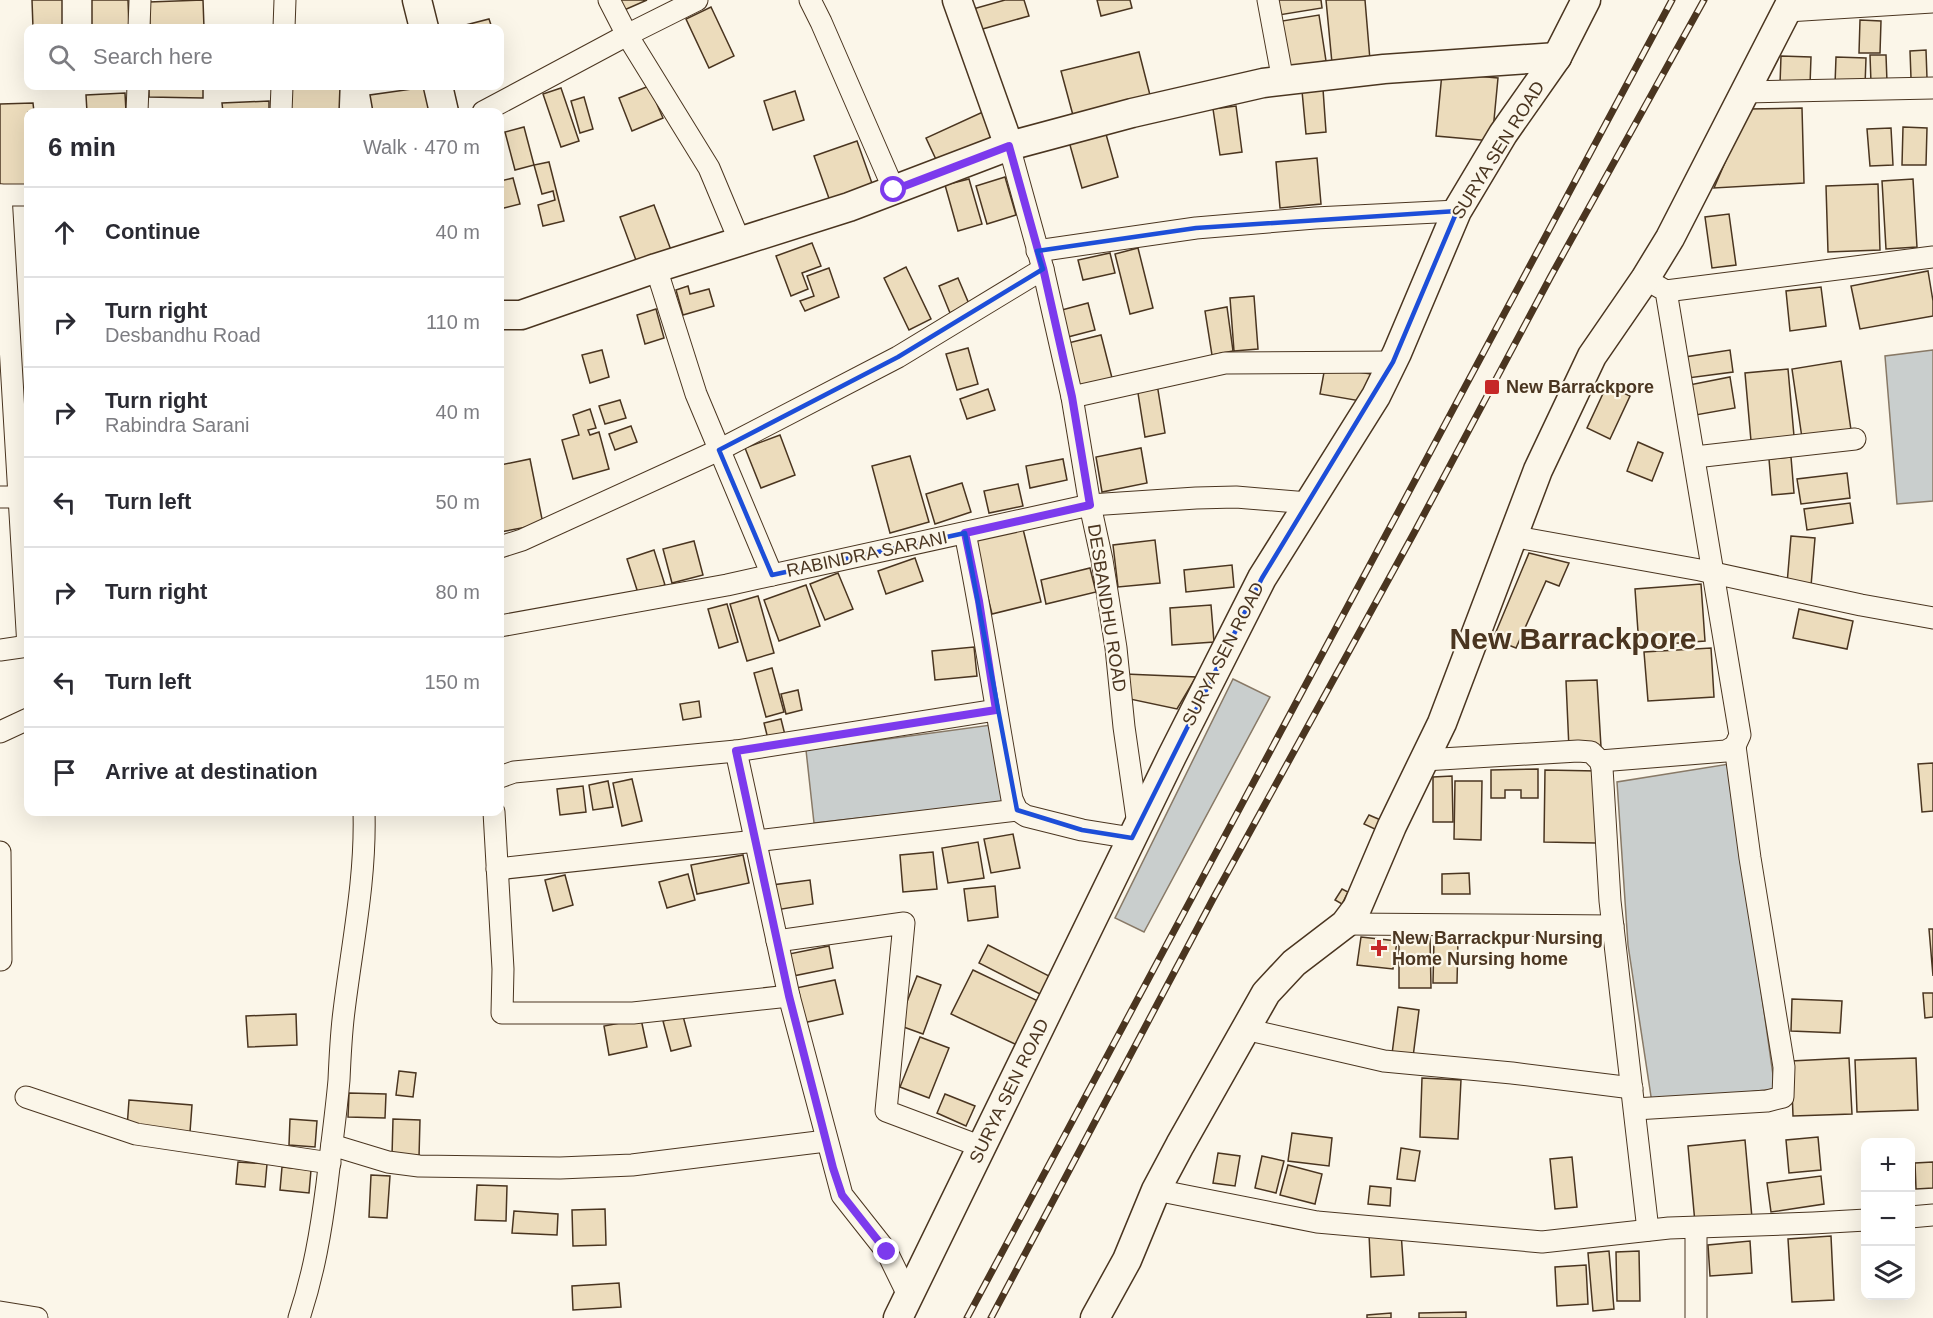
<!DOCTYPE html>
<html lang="en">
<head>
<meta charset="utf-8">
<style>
	body { margin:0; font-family:Arial,sans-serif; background:#f2f2f3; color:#2b2b33 }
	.controls { position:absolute; right:18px; bottom:18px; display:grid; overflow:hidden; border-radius:12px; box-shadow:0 6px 24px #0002 }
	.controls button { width:54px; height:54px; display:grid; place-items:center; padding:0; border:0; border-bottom:2px solid #e1e1e2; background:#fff; color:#2b2b33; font:30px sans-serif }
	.stop { position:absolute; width:18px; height:18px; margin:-14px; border:4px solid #7c3aed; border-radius:50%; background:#fff }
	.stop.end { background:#7c3aed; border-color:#fff; box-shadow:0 2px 6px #0008 }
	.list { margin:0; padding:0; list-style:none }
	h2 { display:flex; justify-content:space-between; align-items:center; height:78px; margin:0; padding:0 24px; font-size:26px }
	h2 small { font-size:20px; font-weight:400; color:#7c7c81 }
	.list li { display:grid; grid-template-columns:39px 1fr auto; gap:18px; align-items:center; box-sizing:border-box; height:90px; padding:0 24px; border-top:2px solid #e1e1e2 }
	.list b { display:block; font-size:22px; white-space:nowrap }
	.list p { margin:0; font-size:20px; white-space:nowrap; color:#7c7c81 }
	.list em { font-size:20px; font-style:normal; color:#7c7c81 }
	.icon { flex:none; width:33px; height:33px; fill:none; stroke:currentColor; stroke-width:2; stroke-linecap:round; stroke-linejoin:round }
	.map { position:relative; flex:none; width:1933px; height:1318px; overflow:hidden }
	.search { position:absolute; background:#fff; box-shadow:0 6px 24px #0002; left:24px; top:24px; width:480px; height:66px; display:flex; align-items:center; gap:15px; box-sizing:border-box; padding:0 21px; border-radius:12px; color:#7c7c81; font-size:22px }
	.panel { position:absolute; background:#fff; box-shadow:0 6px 24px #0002; left:24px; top:108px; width:480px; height:708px; border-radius:12px }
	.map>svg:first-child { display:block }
	.water { fill:#c9cecd; stroke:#887966; stroke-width:1.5 }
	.building { fill:#ecdcbc; stroke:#4a3520; stroke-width:1.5 }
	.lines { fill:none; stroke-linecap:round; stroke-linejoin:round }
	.street-casing { stroke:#4a3520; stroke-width:23 }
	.secondary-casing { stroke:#4a3520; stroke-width:31 }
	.street { stroke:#fbf6e9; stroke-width:21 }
	.secondary { stroke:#fbf6e9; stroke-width:28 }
	.rail-casing { stroke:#4a3520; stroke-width:7 }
	.rail { stroke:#fbf6e9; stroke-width:4.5; stroke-dasharray:14; stroke-linecap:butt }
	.route { stroke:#7c3aed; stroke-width:8 }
	.marked { fill:none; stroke:#1d4ed8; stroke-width:4.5; stroke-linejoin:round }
	.poi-dot { fill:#c62828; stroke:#fbf6e9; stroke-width:2 }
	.labels { text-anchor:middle; stroke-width:4.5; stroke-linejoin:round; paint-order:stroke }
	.street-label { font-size:18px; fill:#4a3520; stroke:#fbf6e9 }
	.poi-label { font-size:18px; font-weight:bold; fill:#4a3520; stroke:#fbf6e9; text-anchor:start }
	.town-label { font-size:30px; font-weight:bold; fill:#4a3520; stroke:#fbf6e9 }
</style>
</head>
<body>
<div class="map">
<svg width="1933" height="1318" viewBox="0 0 1933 1318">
	<rect width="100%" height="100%" fill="#fbf6e9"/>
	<g class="water">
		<path d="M1933 350V501L1897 504 1885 356Z"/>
		<path d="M1233 679 1270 697 1144 932 1115 918Z"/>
		<path d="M991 725 1003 802 814 823 806 750Z"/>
		<path d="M1729 764 1775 1089 1652 1103 1628 945 1617 782Z"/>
	</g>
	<g class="building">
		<path d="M32 0H62V28H33Z"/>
		<path d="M92 0H128L129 28H92Z"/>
		<path d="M203 0 204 28H150L149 2Z"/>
		<path d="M617 0H647L622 11Z"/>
		<path d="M1005 0H1024L1029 16 979 30 973 9Z"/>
		<path d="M1097 0H1130L1132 8 1101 16Z"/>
		<path d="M1277 0H1321L1322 8 1279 15Z"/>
		<path d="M1326 0H1365L1370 60 1332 63Z"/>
		<path d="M711 7 734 56 709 68 686 19Z"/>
		<path d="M1319 15 1326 61 1290 68 1282 21Z"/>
		<path d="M489 19 492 28H454Z"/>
		<path d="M1860 20 1881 21 1880 53H1859Z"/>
		<path d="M1926 50 1927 78H1911L1910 51Z"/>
		<path d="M1139 52 1151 99 1074 119 1061 71Z"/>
		<path d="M1870 55H1886L1887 82 1871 83Z"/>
		<path d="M1781 56 1811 57 1810 85 1780 84Z"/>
		<path d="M1836 57 1866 58 1865 86 1835 85Z"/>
		<path d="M1442 73 1498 78 1492 141 1436 136Z"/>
		<path d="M149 86H203V98L149 97Z"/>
		<path d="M291 86H340L339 112H289Z"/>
		<path d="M649 86 663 118 632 131 619 98Z"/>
		<path d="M426 87 430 112H373L370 95Z"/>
		<path d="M561 88 579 141 561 147 543 94Z"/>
		<path d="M1323 89 1326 132 1306 134 1302 91Z"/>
		<path d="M795 91 804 120 773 130 764 101Z"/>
		<path d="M125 93 126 112H87L86 95Z"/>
		<path d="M584 97 593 129 580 133 571 101Z"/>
		<path d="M269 101V112H223L222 103Z"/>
		<path d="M33 103 34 112H28V185H0V104Z"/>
		<path d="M1236 106 1242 152 1220 155 1213 109Z"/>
		<path d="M1802 108 1804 183 1714 188 1748 109Z"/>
		<path d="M985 111 999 141 940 168 926 138Z"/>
		<path d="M524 127 534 165 515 170 505 132Z"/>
		<path d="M1104 127 1118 177 1082 188 1068 138Z"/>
		<path d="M1903 127 1927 128 1926 165H1902Z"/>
		<path d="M1891 128 1893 165 1870 166 1867 129Z"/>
		<path d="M857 141 874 189 831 204 814 156Z"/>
		<path d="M1317 158 1321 204 1280 208 1276 162Z"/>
		<path d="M549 162 564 221 543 226 538 205 555 200 553 191 542 194 534 165Z"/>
		<path d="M1005 177 1016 215 987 224 976 186Z"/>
		<path d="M513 178 520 204 500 209V181Z"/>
		<path d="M969 179 982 224 958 231 945 185Z"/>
		<path d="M1913 179 1917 247 1886 249 1882 181Z"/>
		<path d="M1878 184 1880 250 1828 252 1826 186Z"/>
		<path d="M654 205 674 258 640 271 620 217Z"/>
		<path d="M1729 214 1736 265 1712 268 1705 217Z"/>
		<path d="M812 243 821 266 802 273 808 289 791 296 776 256Z"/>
		<path d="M1138 248 1153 308 1130 314 1115 254Z"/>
		<path d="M1110 253 1115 273 1083 280 1078 260Z"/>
		<path d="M906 267 931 319 909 330 884 278Z"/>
		<path d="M829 268 839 297 805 311 800 301 814 296 807 276Z"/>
		<path d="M1928 271 1933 301V316L1860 329 1851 286Z"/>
		<path d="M958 278 969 304 950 313 939 286Z"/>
		<path d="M688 286 690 294 709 289 714 306 683 315 676 290Z"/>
		<path d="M1821 287 1826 326 1790 331 1786 291Z"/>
		<path d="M1254 296 1258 349 1234 351 1230 298Z"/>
		<path d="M1088 303 1095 330 1064 338 1058 311Z"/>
		<path d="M1227 307 1233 351 1212 355 1205 311Z"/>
		<path d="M656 309 664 338 645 344 637 315Z"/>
		<path d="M1101 335 1112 378 1075 387 1064 344Z"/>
		<path d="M968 348 978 384 957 390 946 354Z"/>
		<path d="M602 350 609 377 590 383 582 355Z"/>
		<path d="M1730 350 1733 372 1688 378 1685 357Z"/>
		<path d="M1841 361 1851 430 1802 438 1792 369Z"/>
		<path d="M1325 367 1371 374 1366 402 1320 394Z"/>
		<path d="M1788 369 1794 436 1751 441 1745 373Z"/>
		<path d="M1730 377 1735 408 1690 416 1684 386Z"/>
		<path d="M1157 384 1165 433 1145 437 1137 387Z"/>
		<path d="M1607 385 1630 396 1610 439 1587 428Z"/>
		<path d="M988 389 995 410 967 419 960 399Z"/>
		<path d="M620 400 626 418 605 424 599 406Z"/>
		<path d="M590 409 596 428 588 430 590 435 599 432 609 469 573 479 562 440 579 435 573 415Z"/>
		<path d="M631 426 637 442 615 450 609 434Z"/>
		<path d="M780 435 795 475 761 488 745 448Z"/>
		<path d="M1638 442 1663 453 1652 481 1627 471Z"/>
		<path d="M1141 448 1147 483 1102 492 1096 457Z"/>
		<path d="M910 456 929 522 890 533 872 466Z"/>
		<path d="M1791 457 1794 493 1772 495 1769 459Z"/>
		<path d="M530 459 543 524 500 532V465Z"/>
		<path d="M1063 459 1067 480 1030 488 1026 466Z"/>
		<path d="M1847 473 1850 498 1801 504 1797 479Z"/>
		<path d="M962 483 971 512 935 524 926 494Z"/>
		<path d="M1018 484 1023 506 989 513 984 491Z"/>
		<path d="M1850 503 1853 523 1807 530 1804 509Z"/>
		<path d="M1023 529 1041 602 992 614 974 541Z"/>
		<path d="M1791 536 1815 538 1811 586 1787 584Z"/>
		<path d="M1155 540 1160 583 1118 587 1113 545Z"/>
		<path d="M694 541 703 575 672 583 663 549Z"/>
		<path d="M654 550 665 585 638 593 627 559Z"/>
		<path d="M1529 553 1569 563 1559 586 1546 581 1516 648 1493 639Z"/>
		<path d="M915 558 923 581 886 594 878 571Z"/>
		<path d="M1232 565 1234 587 1186 592 1184 570Z"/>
		<path d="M1090 568 1096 592 1046 604 1041 580Z"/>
		<path d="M838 573 853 609 825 620 810 584Z"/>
		<path d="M1701 584 1705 641 1639 646 1635 589Z"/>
		<path d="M806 585 820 626 779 641 764 600Z"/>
		<path d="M758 596 774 653 747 661 730 604Z"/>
		<path d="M727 604 738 642 719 648 708 609Z"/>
		<path d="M1211 605 1214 642 1172 645 1170 608Z"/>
		<path d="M1799 609 1853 621 1847 649 1793 638Z"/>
		<path d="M974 647 977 676 935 680 932 651Z"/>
		<path d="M1711 648 1714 697 1648 701 1644 652Z"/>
		<path d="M772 668 784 712 766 717 754 673Z"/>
		<path d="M1125 674 1196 677 1177 709 1125 698Z"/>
		<path d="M1597 680 1601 747 1569 749 1566 681Z"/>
		<path d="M798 690 802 710 786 714 781 694Z"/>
		<path d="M699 701 701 717 683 720 680 704Z"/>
		<path d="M781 719 785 735 768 739 764 723Z"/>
		<path d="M1933 763V811L1922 812 1918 764Z"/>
		<path d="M1538 769V798H1521V790H1505V798H1491V770Z"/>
		<path d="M1545 770 1597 771 1596 843 1544 842Z"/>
		<path d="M1452 776 1453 822H1433V777Z"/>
		<path d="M632 779 642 821 622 826 613 783Z"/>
		<path d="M608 781 613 807 593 810 589 785Z"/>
		<path d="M1455 781H1482L1481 840 1454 839Z"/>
		<path d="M583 786 586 812 560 815 557 789Z"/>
		<path d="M1369 815 1383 821 1379 831 1364 824Z"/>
		<path d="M1013 834 1020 868 991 873 984 839Z"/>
		<path d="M978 842 984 878 948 883 942 848Z"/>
		<path d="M933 852 937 889 903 892 900 855Z"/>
		<path d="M743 855 749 883 697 894 691 865Z"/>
		<path d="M1469 873 1470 894H1442V874Z"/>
		<path d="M688 874 695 900 667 908 659 882Z"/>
		<path d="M565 875 573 905 553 911 545 880Z"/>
		<path d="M810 880 813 904 776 910 772 885Z"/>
		<path d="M995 886 998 917 968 921 964 889Z"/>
		<path d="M1342 889 1348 892 1342 904 1335 900Z"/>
		<path d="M1929 929H1933V976Z"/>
		<path d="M1361 937 1397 941 1393 969 1357 965Z"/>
		<path d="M1430 937 1431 988H1399V938Z"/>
		<path d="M1434 940H1458L1457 983H1433Z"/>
		<path d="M988 945 1051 977 1042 995 979 963Z"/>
		<path d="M829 946 833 968 793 976 789 954Z"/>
		<path d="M973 970 1038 1001 1017 1045 951 1014Z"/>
		<path d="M917 976 941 985 923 1034 898 1025Z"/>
		<path d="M835 980 843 1014 803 1023 796 988Z"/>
		<path d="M1923 993H1933V1017L1925 1018Z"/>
		<path d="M1792 999 1842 1001 1840 1033 1791 1031Z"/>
		<path d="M1398 1007 1419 1010 1413 1057 1392 1054Z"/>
		<path d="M296 1014 297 1045 248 1047 246 1016Z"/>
		<path d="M683 1016 691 1046 671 1051 663 1021Z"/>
		<path d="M641 1019 647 1047 609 1055 604 1026Z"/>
		<path d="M920 1037 949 1048 929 1098 900 1087Z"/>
		<path d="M1849 1058 1852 1114 1793 1116 1791 1061Z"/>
		<path d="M1916 1058 1918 1110 1857 1112 1855 1060Z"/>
		<path d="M399 1071 416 1073 413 1097 396 1095Z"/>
		<path d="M1422 1078 1461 1080 1458 1139 1420 1137Z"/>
		<path d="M349 1093 386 1094 385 1118 348 1117Z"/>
		<path d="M945 1094 975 1106 966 1126 937 1113Z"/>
		<path d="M129 1100 192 1105 190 1132 127 1128Z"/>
		<path d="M290 1119 317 1121 315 1147 289 1145Z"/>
		<path d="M393 1119 420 1120 419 1157 392 1156Z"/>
		<path d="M1292 1133 1332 1138 1329 1166 1288 1161Z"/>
		<path d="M1818 1137 1821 1170 1789 1173 1786 1140Z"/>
		<path d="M1745 1140 1752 1218 1695 1223 1688 1146Z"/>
		<path d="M1401 1148 1420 1151 1415 1181 1397 1179Z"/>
		<path d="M1218 1153 1240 1156 1235 1186 1213 1183Z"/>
		<path d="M1262 1156 1284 1161 1276 1193 1255 1188Z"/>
		<path d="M1572 1157 1577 1207 1555 1209 1550 1159Z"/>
		<path d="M238 1162 267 1164 265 1187 236 1184Z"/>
		<path d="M1933 1162V1188L1916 1189 1915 1163Z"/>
		<path d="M1288 1165 1322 1174 1315 1204 1280 1195Z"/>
		<path d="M282 1167 311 1170 309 1193 280 1190Z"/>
		<path d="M371 1175 390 1176 387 1218 369 1217Z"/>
		<path d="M1821 1176 1824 1204 1771 1212 1767 1183Z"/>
		<path d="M477 1185 507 1186 506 1221 475 1220Z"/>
		<path d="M1370 1186 1391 1188 1390 1206 1368 1204Z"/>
		<path d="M605 1209 606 1245 573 1246 572 1210Z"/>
		<path d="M514 1211 558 1214 557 1235 512 1233Z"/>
		<path d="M1401 1232 1404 1275 1371 1277 1369 1234Z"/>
		<path d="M1831 1236 1834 1300 1792 1302 1788 1239Z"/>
		<path d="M1750 1241 1752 1273 1710 1276 1708 1245Z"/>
		<path d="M1609 1251 1614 1309 1593 1311 1588 1253Z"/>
		<path d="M1639 1251 1640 1301H1617L1616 1252Z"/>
		<path d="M1586 1265 1588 1304 1557 1306 1555 1267Z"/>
		<path d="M619 1283 621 1307 573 1310 572 1286Z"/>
		<path d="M1466 1312V1318H1419V1313Z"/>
		<path d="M1391 1313V1318H1367V1315Z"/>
	</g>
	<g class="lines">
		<defs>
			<g id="street">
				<path d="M609 0 627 35 709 168 740 242"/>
				<path d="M810 0 821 22 894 190"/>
				<path d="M1268 0 1283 81"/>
				<path d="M1787 11 1933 2"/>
				<path d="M139 28 140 0"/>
				<path d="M284 28 285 0"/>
				<path d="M1745 92 1933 88"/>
				<path d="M137 112 138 86"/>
				<path d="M281 112 282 86"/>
				<path d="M483 112 627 35 697 0"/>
				<path d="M1009 146 1043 269 1072 397 1090 505 1102 560 1116 648 1124 727 1138 825"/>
				<path d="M0 195H28"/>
				<path d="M1 195 28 647"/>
				<path d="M1037 251 1196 228 1315 218 1457 211"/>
				<path d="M656 268 696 394 772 575"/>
				<path d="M1666 291 1933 257"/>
				<path d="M1072 397 1225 363 1393 362"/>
				<path d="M1695 457 1855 439"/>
				<path d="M0 497H20"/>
				<path d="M965 533C983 621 996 711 1012 799L1017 810 1026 816 1082 830 1132 838"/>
				<path d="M1511 536 1700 570 1861 605 1933 618"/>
				<path d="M500 547 522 540 719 450 898 357 1043 269"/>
				<path d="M500 626 727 585 1090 505 1196 498 1236 497 1308 503"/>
				<path d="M0 650 28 646"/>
				<path d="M0 732 28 719"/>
				<path d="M736 751 789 996 842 1195 887 1252 908 1295"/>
				<path d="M1424 760 1578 751 1591 752 1600 761 1602 768 1610 901 1648 1230"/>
				<path d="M1600 761 1726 751 1735 746 1740 735 1666 291 1645 279"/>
				<path d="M500 777 514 772 736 751 996 710"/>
				<path d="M494 812 503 969 502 1013H633L789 996"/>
				<path d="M0 852 1 960"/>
				<path d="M497 869 756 841 1017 810"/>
				<path d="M1345 924 1613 926"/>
				<path d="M777 941 904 923 886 1111 982 1147"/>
				<path d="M1245 1029 1384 1061 1512 1073 1632 1088"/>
				<path d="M26 1097 136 1134 330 1163"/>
				<path d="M1635 1109 1767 1101 1783 1097 1784 1067 1750 858 1735 746"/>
				<path d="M332 1145 388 1162 419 1166 560 1168 632 1165 826 1141"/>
				<path d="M1156 1190 1317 1222 1542 1242 1669 1228 1813 1223 1866 1220"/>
				<path d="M1910 1217 1933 1215"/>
				<path d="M0 1312 37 1318"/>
				<path d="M299 1318C314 1273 321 1231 327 1184 331 1149 336 1114 339 1080 340 1057 341 1034 344 1011 352 945 366 879 364 812"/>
				<path d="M1696 1318V1228"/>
			</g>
			<g id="secondary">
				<path d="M417 0 424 28"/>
				<path d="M957 0 1009 146"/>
				<path d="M438 86 444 112"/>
				<path d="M500 315H521L656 268 849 207 1009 146 1132 113 1263 83 1384 69 1557 57"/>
				<path d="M898 1318 1172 756 1262 578 1376 396 1397 353 1457 211 1503 134 1557 57 1586 0"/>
				<path d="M1095 1318 1127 1260 1156 1190 1180 1145 1266 993 1294 963 1345 924 1357 908 1392 826 1442 723 1538 470 1592 356 1645 279 1670 238 1792 0"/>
			</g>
		</defs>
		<use href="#street" class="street-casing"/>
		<use href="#secondary" class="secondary-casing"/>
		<use href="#street" class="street"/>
		<use href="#secondary" class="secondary"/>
		<defs>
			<g id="rail">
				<path d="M967 1318 1672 0"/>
				<path d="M991 1318 1214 897 1414 533 1551 276 1704 0"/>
			</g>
		</defs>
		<use href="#rail" class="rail-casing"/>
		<use href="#rail" class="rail"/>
	</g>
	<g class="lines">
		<path class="route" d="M887 1252 842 1195 833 1168 789 996 736 751 996 710 979 601 965 533 1090 505 1072 397 1043 268 1009 146 894 190"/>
	</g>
	<path class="marked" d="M1457 211 1393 362 1262 578 1132 838 1082 830 1017 810 965 533 772 575 719 450 898 357 1043 269 1037 251 1196 228Z"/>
	<g class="poi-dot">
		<rect x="1484" y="379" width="16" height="16" rx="3"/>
		<path d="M1376 939h6v6h6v6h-6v6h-6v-6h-6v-6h6z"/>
	</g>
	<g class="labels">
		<g class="street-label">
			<text transform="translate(1498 150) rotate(-58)" y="6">SURYA SEN ROAD</text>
			<text transform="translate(867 554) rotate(-12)" y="6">RABINDRA SARANI</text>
			<text transform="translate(1107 608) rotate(81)" y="6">DESBANDHU ROAD</text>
			<text transform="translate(1223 654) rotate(-63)" y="6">SURYA SEN ROAD</text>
			<text transform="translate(1009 1091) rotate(-64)" y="6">SURYA SEN ROAD</text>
		</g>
		<g class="poi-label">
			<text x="1506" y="393">New Barrackpore</text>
			<text x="1392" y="944">New Barrackpur Nursing<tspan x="1392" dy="21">Home Nursing home</tspan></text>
		</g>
		<g class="town-label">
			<text x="1573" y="649">New Barrackpore</text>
		</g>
	</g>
</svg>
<div class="controls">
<button>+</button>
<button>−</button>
<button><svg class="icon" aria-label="layers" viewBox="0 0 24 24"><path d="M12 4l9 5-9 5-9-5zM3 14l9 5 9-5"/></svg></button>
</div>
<div class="stop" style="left:894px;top:190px"></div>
<div class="stop end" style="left:887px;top:1252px"></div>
<div class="search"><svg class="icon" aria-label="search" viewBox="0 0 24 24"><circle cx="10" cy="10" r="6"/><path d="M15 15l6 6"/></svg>Search here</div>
<section class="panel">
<h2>6 min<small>Walk · 470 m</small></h2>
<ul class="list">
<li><svg class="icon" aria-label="ahead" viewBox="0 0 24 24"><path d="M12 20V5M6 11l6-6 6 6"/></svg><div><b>Continue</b></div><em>40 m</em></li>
<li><svg class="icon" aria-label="right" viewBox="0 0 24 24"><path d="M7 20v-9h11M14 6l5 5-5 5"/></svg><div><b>Turn right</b><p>Desbandhu Road</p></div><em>110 m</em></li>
<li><svg class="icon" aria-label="right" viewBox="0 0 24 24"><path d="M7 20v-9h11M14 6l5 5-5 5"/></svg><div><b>Turn right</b><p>Rabindra Sarani</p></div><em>40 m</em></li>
<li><svg class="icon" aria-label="left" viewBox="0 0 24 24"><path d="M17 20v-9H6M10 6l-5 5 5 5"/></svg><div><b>Turn left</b></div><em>50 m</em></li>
<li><svg class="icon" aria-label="right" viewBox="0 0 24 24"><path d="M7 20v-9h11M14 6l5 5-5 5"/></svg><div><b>Turn right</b></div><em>80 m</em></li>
<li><svg class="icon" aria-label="left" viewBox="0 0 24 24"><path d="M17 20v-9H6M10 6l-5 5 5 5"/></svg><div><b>Turn left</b></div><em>150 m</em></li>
<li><svg class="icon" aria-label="arrive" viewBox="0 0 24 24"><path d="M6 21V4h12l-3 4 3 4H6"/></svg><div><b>Arrive at destination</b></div></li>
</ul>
</section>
</div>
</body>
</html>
